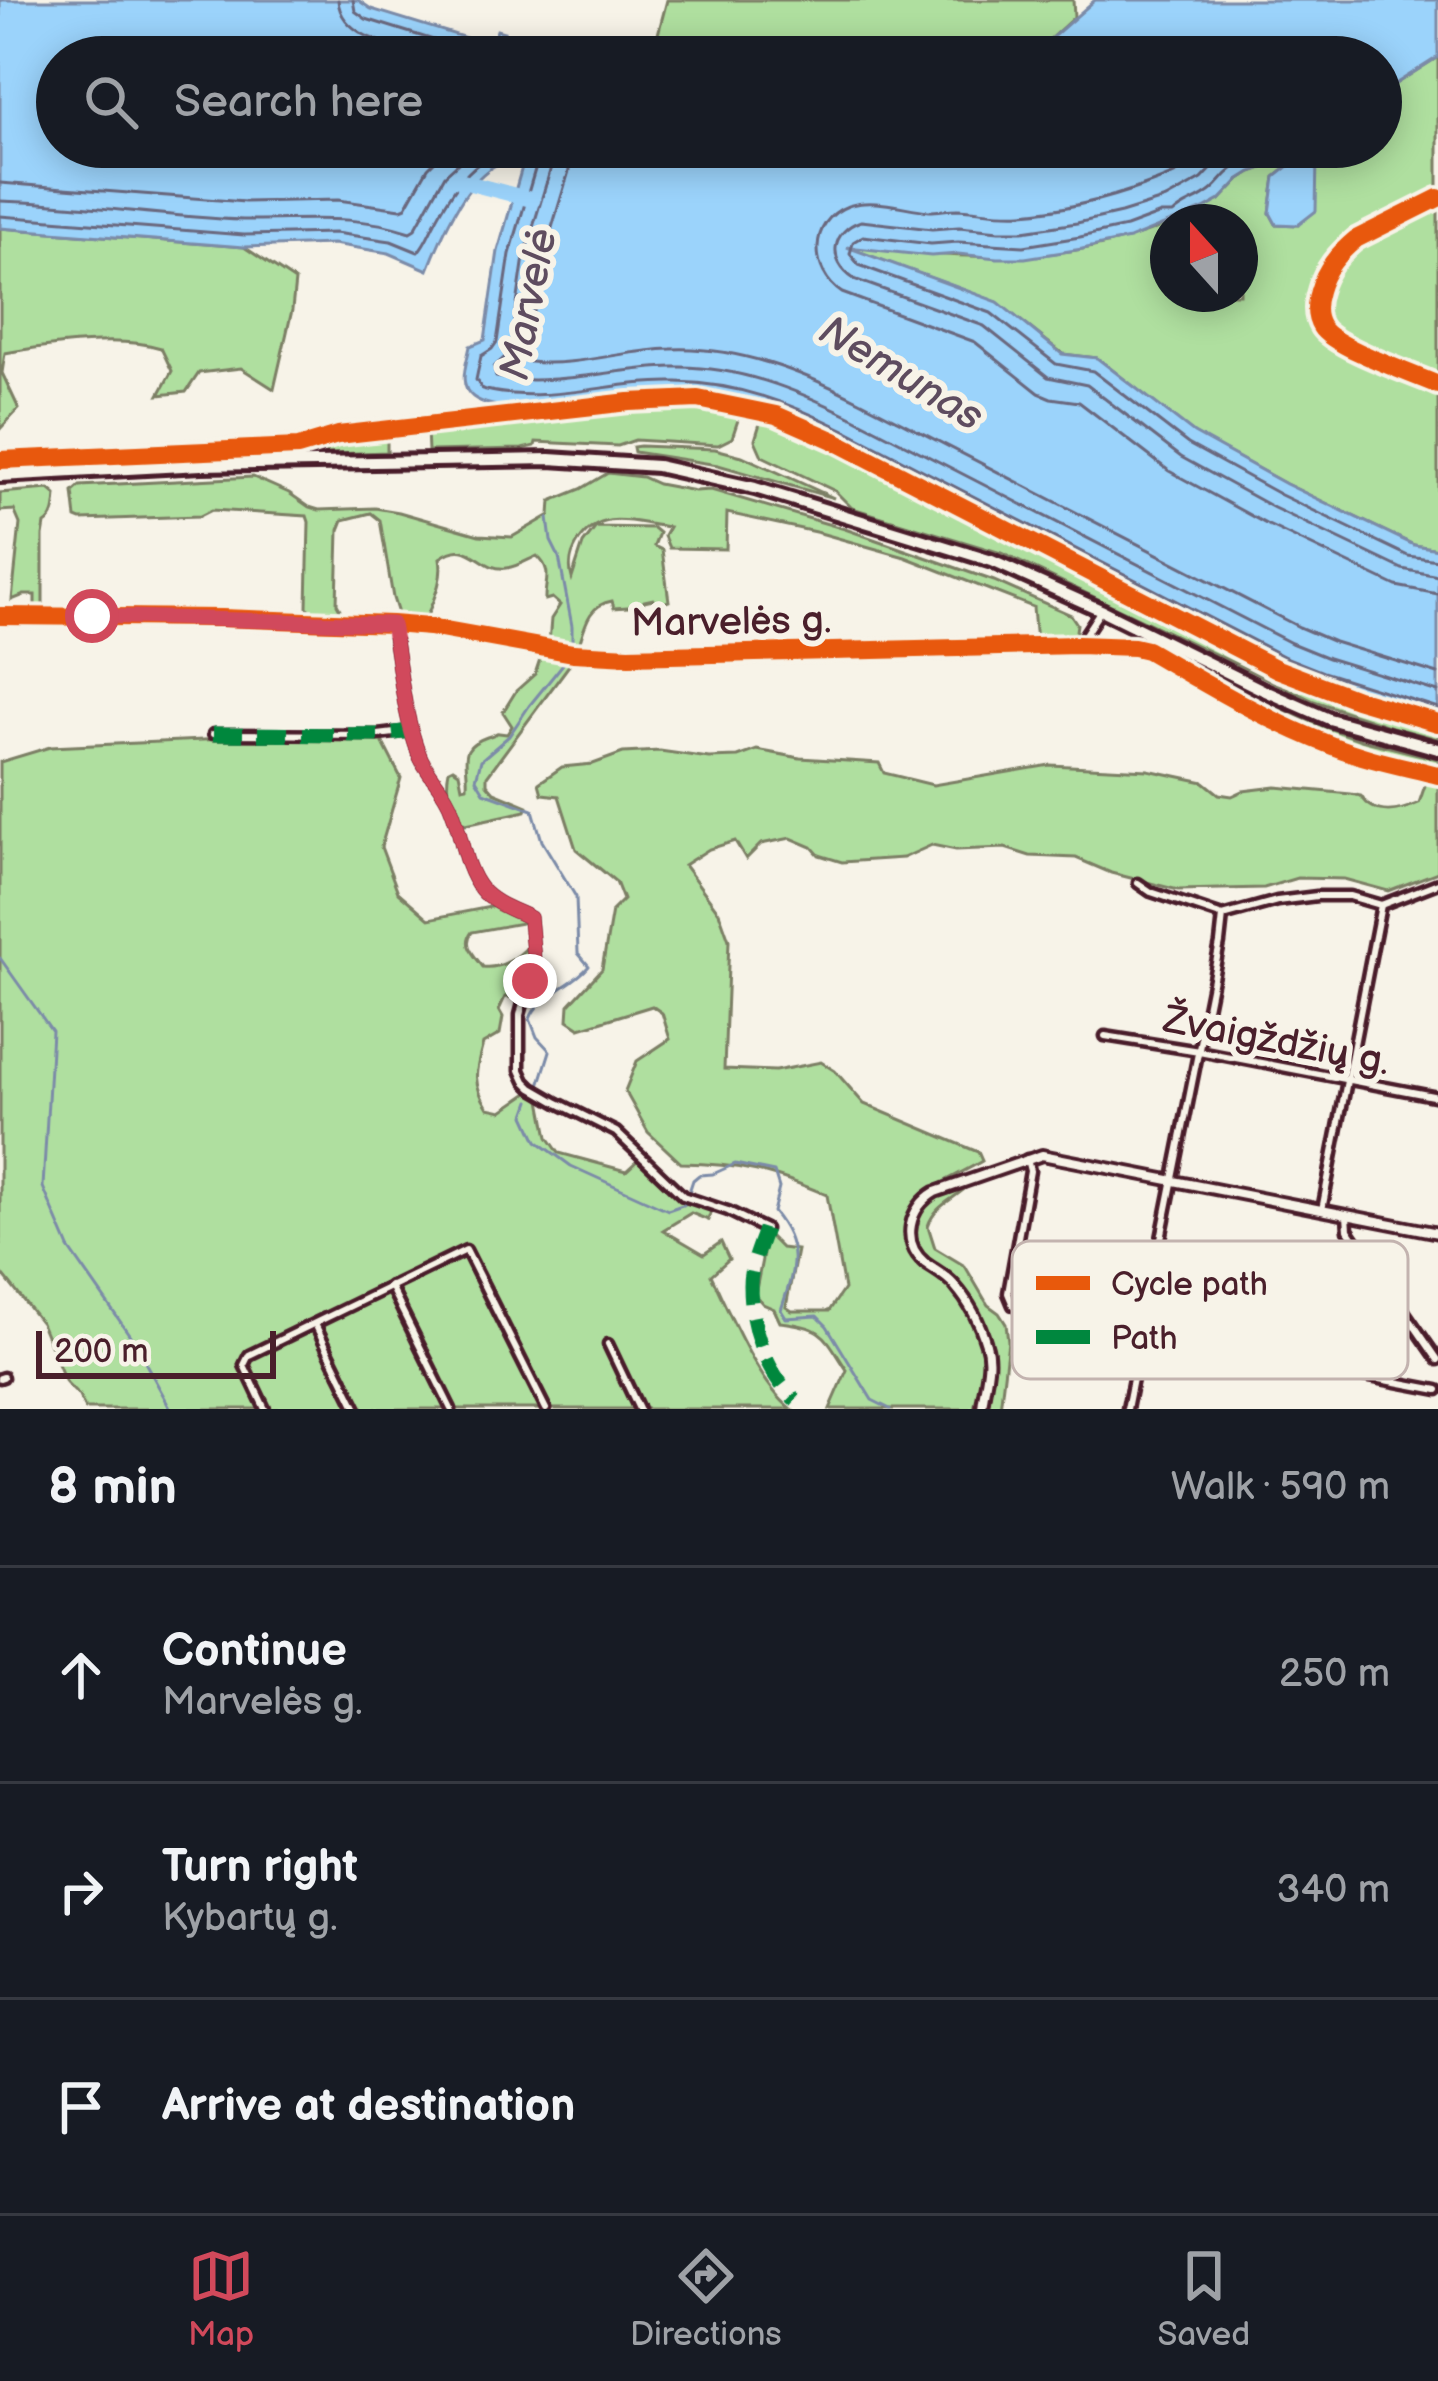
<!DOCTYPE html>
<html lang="en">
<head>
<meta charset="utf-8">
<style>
	body { margin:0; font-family:"Balsamiq Sans",sans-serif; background:#242831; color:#f1f3f6 }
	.compass { position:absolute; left:1150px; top:204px; width:108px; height:108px; border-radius:50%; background:#171b24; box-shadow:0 6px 30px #0003; rotate:339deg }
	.scale { position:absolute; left:36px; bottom:30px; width:240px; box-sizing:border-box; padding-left:12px; border:6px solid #4a1f2b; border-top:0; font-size:33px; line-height:42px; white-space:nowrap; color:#4a1f2b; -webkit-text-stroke:9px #f7f3e8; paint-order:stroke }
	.stop { position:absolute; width:36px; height:36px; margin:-27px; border:9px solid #d1495b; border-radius:50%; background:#fff }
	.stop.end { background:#d1495b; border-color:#fff; box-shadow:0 3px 12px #0008 }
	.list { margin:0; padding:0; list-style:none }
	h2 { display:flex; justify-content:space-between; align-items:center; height:156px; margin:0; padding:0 48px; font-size:51px }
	h2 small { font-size:39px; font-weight:400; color:#9ea1a6 }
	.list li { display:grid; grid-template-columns:78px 1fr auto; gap:36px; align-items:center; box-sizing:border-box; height:216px; padding:0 48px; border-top:3px solid #363941 }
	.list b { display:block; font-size:45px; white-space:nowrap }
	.list p { margin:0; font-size:39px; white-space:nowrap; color:#9ea1a6 }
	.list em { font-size:39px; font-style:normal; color:#9ea1a6 }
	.icon { flex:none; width:66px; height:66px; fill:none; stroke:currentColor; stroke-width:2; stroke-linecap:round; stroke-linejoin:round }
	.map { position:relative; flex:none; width:1438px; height:1409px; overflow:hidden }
	.search { position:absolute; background:#171b24; box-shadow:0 6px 30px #0003; left:36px; right:36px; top:36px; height:132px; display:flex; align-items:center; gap:30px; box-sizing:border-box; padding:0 42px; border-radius:66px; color:#9ea1a6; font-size:45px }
	.sheet { height:804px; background:#171b24 }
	nav { display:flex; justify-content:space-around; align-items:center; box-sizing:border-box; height:168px; border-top:3px solid #363941; background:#171b24; font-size:33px; color:#9ea1a6 }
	nav a { display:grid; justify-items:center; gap:6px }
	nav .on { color:#d1495b }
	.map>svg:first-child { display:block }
	.green { fill:#afdf9f; stroke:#7c7f65; stroke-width:3 }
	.water { fill:#9bd3fb; stroke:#7b8ba8; stroke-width:3 }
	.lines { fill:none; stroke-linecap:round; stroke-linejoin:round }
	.shore { stroke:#6a677e; stroke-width:3 }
	.stream { stroke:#7b8ba8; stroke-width:3 }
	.river { stroke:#9bd3fb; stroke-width:15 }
	.minor-casing { stroke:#4a1f2b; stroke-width:15 }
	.tertiary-casing { stroke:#4a1f2b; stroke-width:16 }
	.primary-casing { stroke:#4a1f2b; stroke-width:20 }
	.minor { stroke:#f7f3e8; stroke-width:6 }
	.tertiary { stroke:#f7f3e8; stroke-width:8 }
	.primary { stroke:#f7f3e8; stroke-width:10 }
	.quiet { stroke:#00873e; stroke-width:15; stroke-dasharray:30 15; stroke-linecap:butt }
	.cycleway-casing { stroke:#f7f3e8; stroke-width:26 }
	.cycleway { stroke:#e8590c; stroke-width:18 }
	.route { stroke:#d1495b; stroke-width:15 }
	.labels { text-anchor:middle; stroke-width:12; stroke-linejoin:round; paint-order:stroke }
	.street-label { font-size:39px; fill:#4a1f2b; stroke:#f7f3e8 }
	.water-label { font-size:42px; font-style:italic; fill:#5e4c5f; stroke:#f7f3e8 }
	.key { fill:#f7f3e8; stroke:#c3b3af; stroke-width:3 }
	.key-label { font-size:33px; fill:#4a1f2b }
</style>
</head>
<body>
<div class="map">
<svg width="1438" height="1409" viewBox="0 0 1438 1409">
	<rect width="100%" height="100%" fill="#f7f3e8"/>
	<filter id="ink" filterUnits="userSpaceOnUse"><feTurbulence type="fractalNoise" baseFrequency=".00833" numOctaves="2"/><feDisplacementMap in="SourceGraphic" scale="24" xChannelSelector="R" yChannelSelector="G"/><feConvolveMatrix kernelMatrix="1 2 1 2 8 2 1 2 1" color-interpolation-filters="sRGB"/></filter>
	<g filter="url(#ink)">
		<g class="green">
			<path d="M667 0H1073L1074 17 1039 49 1020 57H652Z"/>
			<path d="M1438 57V549L1414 545 1286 484 1193 433 1097 358 1063 354 997 302 840 245C950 258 1063 269 1168 224V294H1240V222H1174L1220 200 1240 179 1251 172 1292 158 1294 162 1275 177 1270 213 1276 224 1298 225 1314 153 1306 147H1381V93Z"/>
			<path d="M0 228 244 247 295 281 292 310 274 389 241 368 199 373 186 392 159 395 172 371 161 348C119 335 49 345 5 353L2 373 19 409 0 429Z"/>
			<path d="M652 402H696L736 408 739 417 732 438 718 445 635 440 618 446 536 442 535 446 522 449 428 451 427 430Z"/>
			<path d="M769 416 823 438 959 508 961 512 960 518 1002 532 1277 671C1329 694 1383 710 1438 725V739L1392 727 1314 701 1001 553 852 508 835 491 762 456 755 440 761 420Z"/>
			<path d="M387 434V452L0 466V461L308 449 334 439Z"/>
			<path d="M640 446 715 449 742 456 834 498 718 465 634 452 633 447Z"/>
			<path d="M608 473 642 477 658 484 695 491 711 490 845 529 994 581 1071 615 1077 624 1075 638 1069 642H1036L1033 607 905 557 820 533 727 513 726 549 669 548 664 536 669 527C633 523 602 508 579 541 571 553 568 564 572 578L583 544 596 527 653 528 659 533 654 546 662 550 669 601 660 604 653 599 644 601 642 606 614 608 612 601C588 605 585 626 579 645L549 643 551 619 560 605 552 598 545 600C544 583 554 571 537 556 528 560 516 567 507 568 479 572 471 535 440 558 444 580 433 600 425 621L399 617 393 598 380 520 371 513 343 520 339 530 337 604 345 618 313 615 307 607 309 522 307 516 212 510 200 516 81 520 76 518 73 492 80 486 253 477 289 493 309 507 319 510 375 508 399 512 479 535 512 537 550 515 551 501 581 489Z"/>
			<path d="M49 489 56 495C55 506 55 518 45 524L43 536V612H35V595H24L12 600 20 524 14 510 0 511V493Z"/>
			<path d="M1147 643 1286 712 1361 740 1438 759V872L1388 891 1344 879 1297 878 1264 888 1178 890 1111 873 1076 858 1030 856 1005 848 956 850 932 845 903 858 842 862 819 855 812 847 791 838 761 844 746 859 735 841 709 849 684 865 719 912 729 940 724 1069 775 1071 821 1062 835 1071 864 1104 978 1152 982 1161C964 1172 942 1181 925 1193 907 1206 899 1242 915 1260 924 1271 942 1276 952 1288 965 1302 978 1326 982 1345 988 1365 978 1389 974 1409H830L847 1370C824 1335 825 1327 780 1322L774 1309 763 1304 755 1295 767 1234 781 1248 797 1250 786 1307 792 1311H829L844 1289 827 1195C773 1172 740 1164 681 1163L648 1132 625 1091 637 1061 670 1039 662 1013 652 1006 580 1028 568 1020 569 1005 602 969 612 911 623 900 616 882 576 849 559 796 542 794 539 783 562 767 593 764 623 753 660 751 709 758 738 757 757 750 800 758 879 763 884 773 933 785 1050 765 1148 770 1204 782 1219 794 1232 796 1243 791 1276 787 1351 794 1361 796C1375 818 1399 812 1419 803L1430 771 1358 751 1312 733Z"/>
			<path d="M541 656 568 660 570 664 487 776V784L494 792 528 806 526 811 466 824C449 814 445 788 449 770L453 768 459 772 462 787 467 786C469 760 456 748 487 737 504 732 489 732 507 734L512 726 503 712 516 691 535 674Z"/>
			<path d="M288 736 382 741 401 778 381 847 398 892 429 919 495 906 525 919 527 922 472 932C462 945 475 956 483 967 501 969 518 958 529 945 532 965 528 979 521 998L505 997 499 1010 503 1017 500 1034 483 1044C475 1072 472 1083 488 1108L502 1111 531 1091 541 1100 548 1137 559 1153 626 1171 638 1160 675 1194 712 1208 708 1220 691 1213 663 1230 704 1254 721 1242 729 1259 711 1275C730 1314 758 1383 791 1409H85L79 1396 66 1383 41 1323 0 1271V762L50 747Z"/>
			<path d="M968 1186C953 1200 935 1205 928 1226L935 1248 965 1266 988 1305 999 1313 1006 1324 1008 1341 1000 1409H986C987 1384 997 1358 987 1334 980 1318 971 1299 960 1285 951 1272 934 1267 924 1255 917 1248 913 1239 914 1229 915 1199 944 1193 968 1186Z"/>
		</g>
		<g class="water">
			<path d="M0 0H358L371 9 492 46 497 30 504 32 500 47 511 57H57V147H1306L1317 158 1316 211 1298 225 1276 224 1270 213 1275 177 1294 162 1292 158 1251 172 1240 179 1220 200 1204 209 1129 239 1082 249 1025 258H997L958 254 931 256 847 247 998 302 1062 354 1097 358 1194 433 1286 484 1414 545 1438 549V720L1318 684 1280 668 840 441C788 416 732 392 673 394 628 394 507 423 473 397 457 385 467 363 470 346L485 340 498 251 524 160C516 162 503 161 496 165 464 181 440 239 428 270L389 253 333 244 244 247 0 228Z"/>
			<path d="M1095 0H1438V57L1381 93V57H1020L1039 49Z"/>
		</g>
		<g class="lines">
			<g class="shore">
				<path d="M338 0C341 41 404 47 436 57"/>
				<path d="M353 0 355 11 366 19 488 57"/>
				<path d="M546 147 551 160 550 171 524 257 511 346 506 356 494 367 496 377C556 387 613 368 673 367 736 365 797 390 852 417L1291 643 1328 658 1438 692"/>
				<path d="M566 147 569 171 542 261 527 356 530 362C576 367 625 350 671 349 737 346 802 372 860 401L1299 627 1334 642 1438 674"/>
				<path d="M1208 147C1201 153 1195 161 1188 166 1176 175 1160 180 1146 185 1107 199 1064 210 1022 213 1000 215 979 210 958 209 948 209 939 211 930 211 904 209 874 197 848 206 808 221 810 272 842 293L975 342 1039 393 1051 398 1079 402 1169 471 1266 524 1396 586 1438 594"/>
				<path d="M1241 147 1222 158 1202 179 1166 199 1121 213 1077 223 1023 231H999L959 227 932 229 861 221C831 231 827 261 854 279L984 326 1048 377 1087 385 1181 457 1274 508 1402 569 1438 576"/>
				<path d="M1298 147C1274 149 1246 156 1227 174 1220 181 1215 189 1206 194 1195 202 1183 204 1173 214H1161L1126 227 1080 237 1024 246 958 242 931 244 863 236 853 242 850 254 859 265 991 313 1056 364 1093 371 1188 444 1281 495 1408 556 1438 560"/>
				<path d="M0 183 245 202 338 200 401 209 406 207 428 168 449 147"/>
				<path d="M0 201C81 203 162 217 243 220 300 221 355 213 410 232L415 229 445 175 476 147"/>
				<path d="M0 216 244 235 335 233 391 241 418 252C425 244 428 236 433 226 453 187 477 147 527 150L534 156 536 166 510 254 497 342 492 349 481 356 476 380 482 389C548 406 611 380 677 382 737 383 792 404 845 430L1285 657 1323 672 1438 708"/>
			</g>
			<g class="stream">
				<path d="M0 958 52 1031 43 1187 69 1248 131 1337 171 1409"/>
				<path d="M539 1086 550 1051 537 1037 530 1019C538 995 571 988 589 966L578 953 576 897 542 841 533 810 484 792 476 779 481 760 509 736 529 706 563 664 572 642V626L559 557 551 541 548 518"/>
				<path d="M530 1101 525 1115 537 1141 571 1166 668 1210 685 1204 693 1180 699 1175 713 1174 735 1164 774 1172 779 1188 773 1212C803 1248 794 1270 781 1310L786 1318 817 1316 827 1326 872 1400 890 1409"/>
			</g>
			<path class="river" d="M457 180 533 200"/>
			<defs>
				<g id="minor">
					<path d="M0 616 222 618 392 624 429 627 573 653 629 656 1078 645 1134 647 1147 650C1206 684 1265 720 1330 745 1365 759 1402 766 1438 775"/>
					<path d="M392 624C400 667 403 713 419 754 426 774 445 788 452 810 462 835 463 867 481 889 492 903 514 910 530 918L534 962 520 1015V1070L525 1081 532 1088 558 1103 616 1132 683 1196 728 1211 765 1229"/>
					<path d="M1078 645 1101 610"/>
					<path d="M213 734 378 735 411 731"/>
					<path d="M1138 883 1151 892 1223 916 1277 901 1317 896H1350L1381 905 1438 883"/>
					<path d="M1105 1036 1199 1051 1438 1097"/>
					<path d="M1027 1159 1030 1171 1008 1293 1013 1305 1143 1334 1438 1390"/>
					<path d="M1322 1210 1381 905"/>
					<path d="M1347 1215 1348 1230 1438 1360"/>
					<path d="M390 1286 451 1409"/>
					<path d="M315 1324 357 1409"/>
					<path d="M608 1344 639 1409"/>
					<path d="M0 1378 3 1377"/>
					<path d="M265 1409 244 1365 249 1355 466 1250 546 1409"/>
					<path d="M1127 1409 1220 943 1223 916"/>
				</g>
				<path id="tertiary" d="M982 1409C983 1388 993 1365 986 1344 980 1323 969 1302 955 1286 946 1275 936 1271 925 1263 900 1242 909 1207 935 1192L1042 1155 1438 1233"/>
				<path id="primary" d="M0 476 201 465 550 459 657 466 755 488 992 561 1101 610 1263 690 1329 719 1438 749"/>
			</defs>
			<use href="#minor" class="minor-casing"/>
			<use href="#tertiary" class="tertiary-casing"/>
			<use href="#primary" class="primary-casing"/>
			<use href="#minor" class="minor"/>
			<use href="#tertiary" class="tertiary"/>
			<use href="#primary" class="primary"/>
			<g class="quiet">
				<path d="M213 734 378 735 411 731"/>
				<path d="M765 1229C759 1247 750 1266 750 1285 750 1325 765 1373 796 1400"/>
			</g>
			<defs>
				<g id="cycleway">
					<path d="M1438 198 1356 239C1338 254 1325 269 1319 291 1315 304 1314 316 1321 327 1333 347 1413 374 1438 385"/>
					<path d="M0 460 298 447 338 435 629 402 698 399 776 415 835 441 1277 669 1356 699 1438 723"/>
					<path d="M0 616 222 618 392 624 429 627 573 653 629 656 1078 645 1134 647 1147 650C1206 684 1265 720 1330 745 1365 759 1402 766 1438 775"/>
				</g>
			</defs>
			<use href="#cycleway" class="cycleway-casing"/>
			<use href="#cycleway" class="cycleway"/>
		</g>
	</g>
	<g class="lines" filter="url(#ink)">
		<path class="route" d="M92 616 392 624C400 667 403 713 419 754 426 774 445 788 452 810 462 835 463 867 481 889 492 903 514 910 530 918L534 962 530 981"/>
	</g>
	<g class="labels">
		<g class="street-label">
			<text transform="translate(731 620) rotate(-1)" y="14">Marvelės g.</text>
			<text transform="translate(1277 1039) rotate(11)" y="14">Žvaigždžių g.</text>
		</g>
		<g class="water-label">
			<text transform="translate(527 304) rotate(-79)" y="15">Marvelė</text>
			<text transform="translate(902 372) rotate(31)" y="15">Nemunas</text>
		</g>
	</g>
	<rect x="1012" y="1241" width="396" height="138" rx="18" class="key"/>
	<rect x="1036" y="1276" width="54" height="14" fill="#e8590c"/>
	<rect x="1036" y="1330" width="54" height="14" fill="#00873e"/>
	<g class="key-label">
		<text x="1111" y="1295">Cycle path</text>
		<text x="1111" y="1349">Path</text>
	</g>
</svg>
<svg class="compass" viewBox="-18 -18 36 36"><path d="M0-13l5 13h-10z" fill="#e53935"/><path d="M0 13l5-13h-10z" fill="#9ea1a6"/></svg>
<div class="scale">200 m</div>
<div class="stop" style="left:92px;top:616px"></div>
<div class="stop end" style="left:530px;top:981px"></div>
<div class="search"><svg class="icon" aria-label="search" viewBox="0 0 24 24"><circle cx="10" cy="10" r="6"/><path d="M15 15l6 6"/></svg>Search here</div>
</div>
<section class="sheet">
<h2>8 min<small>Walk · 590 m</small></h2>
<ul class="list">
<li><svg class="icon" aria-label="ahead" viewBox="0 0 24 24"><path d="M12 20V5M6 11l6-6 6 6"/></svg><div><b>Continue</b><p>Marvelės g.</p></div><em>250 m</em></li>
<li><svg class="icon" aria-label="right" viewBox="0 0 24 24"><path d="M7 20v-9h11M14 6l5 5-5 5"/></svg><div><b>Turn right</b><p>Kybartų g.</p></div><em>340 m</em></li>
<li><svg class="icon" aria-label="arrive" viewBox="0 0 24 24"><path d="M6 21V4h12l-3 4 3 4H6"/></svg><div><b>Arrive at destination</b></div></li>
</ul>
</section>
<nav>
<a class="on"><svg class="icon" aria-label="map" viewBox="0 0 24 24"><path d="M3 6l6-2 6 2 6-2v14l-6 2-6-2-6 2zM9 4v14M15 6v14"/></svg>Map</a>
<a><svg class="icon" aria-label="directions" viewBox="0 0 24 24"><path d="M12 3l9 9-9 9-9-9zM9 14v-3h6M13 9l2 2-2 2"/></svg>Directions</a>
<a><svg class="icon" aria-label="saved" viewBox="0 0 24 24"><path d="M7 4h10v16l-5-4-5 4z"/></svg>Saved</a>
</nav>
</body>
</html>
